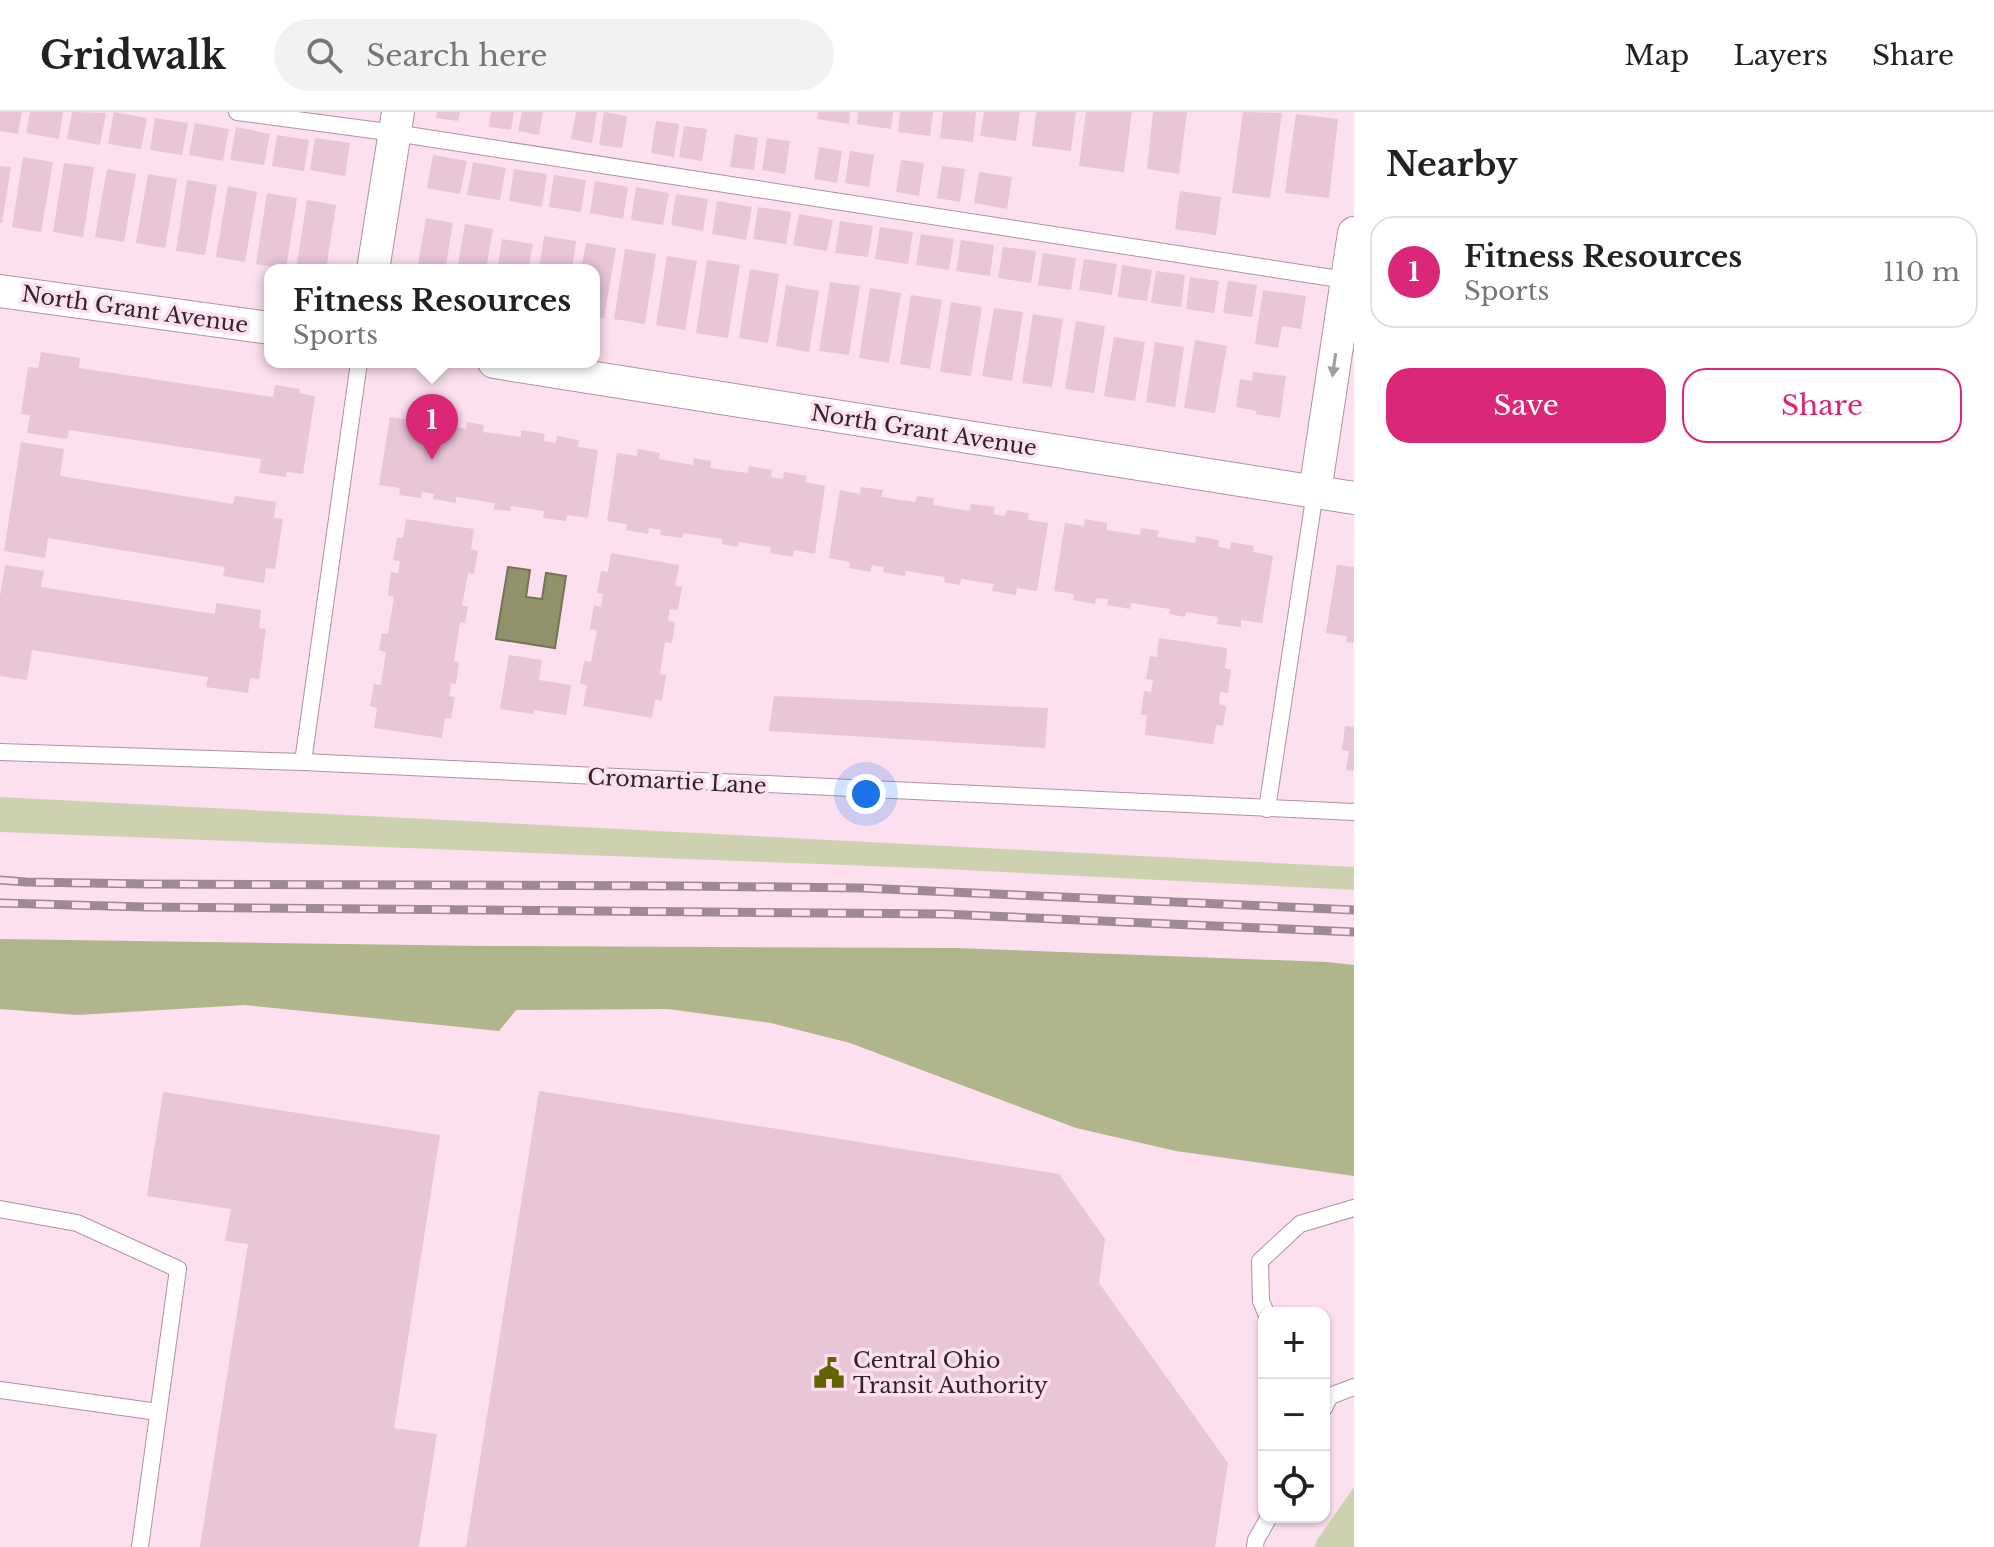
<!DOCTYPE html>
<html lang="en">
<head>
<meta charset="utf-8">
<style>
	body { margin:0; font-family:"Libre Baskerville",serif; background:#f2f2f2; color:#222 }
	.controls { position:absolute; right:24px; bottom:24px; display:grid; overflow:hidden; border-radius:16px; box-shadow:0 2px 6px #0004 }
	.controls button { width:72px; height:72px; display:grid; place-items:center; padding:0; border:0; border-bottom:2px solid #e0e0e0; background:#fff; color:#222; font:40px sans-serif }
	.you { position:absolute; left:866px; top:682px; width:28px; height:28px; margin:-20px; border:6px solid #fff; border-radius:50%; background:#1a73e8; box-shadow:0 0 0 12px #1a73e833 }
	.badge { display:grid; place-items:center; width:52px; height:52px; border-radius:50%; background:#db2777; color:#fff; font-size:26px; font-weight:700 }
	.pin { position:absolute; translate:-50% -66px; filter:drop-shadow(0 2px 4px #0008) }
	.pin::after { content:''; position:absolute; top:42px; width:28px; height:24px; background:inherit; clip-path:polygon(0 0,100% 0,50% 100%) }
	.popup { position:absolute; left:264px; top:152px; width:336px; height:104px; box-sizing:border-box; display:grid; place-content:center; border-radius:16px; background:#fff; filter:drop-shadow(0 2px 6px #0005); font-size:26px; white-space:nowrap; color:#767676 }
	.popup b { font-size:30px; color:#222 }
	.popup::after { content:''; position:absolute; left:50%; top:100%; margin-left:-16px; border:16px solid transparent; border-top-color:#fff }
	.list { margin:0; padding:0; list-style:none }
	h2 { display:flex; justify-content:space-between; align-items:center; height:104px; margin:0; padding:0 32px; font-size:34px }
	h2 small { font-size:26px; font-weight:400; color:#767676 }
	.list li { display:grid; grid-template-columns:52px 1fr auto; gap:24px; align-items:center; box-sizing:border-box; height:112px; margin:0 16px 16px; padding:0 16px; border:2px solid #e0e0e0; border-radius:24px }
	.list b { display:block; font-size:30px; white-space:nowrap }
	.list p { margin:0; font-size:26px; white-space:nowrap; color:#767676 }
	.list em { font-size:26px; font-style:normal; color:#767676 }
	.actions { display:flex; gap:16px; padding:24px 32px }
	.actions a { flex:1; padding:18px 0; border:2px solid #db2777; border-radius:24px; text-align:center; font-size:28px; color:#db2777 }
	.actions .main { background:#db2777; color:#fff }
	.icon { flex:none; width:44px; height:44px; fill:none; stroke:currentColor; stroke-width:2; stroke-linecap:round; stroke-linejoin:round }
	.map { position:relative; flex:none; width:1354px; height:1435px; overflow:hidden }
	header { display:flex; align-items:center; gap:48px; box-sizing:border-box; height:112px; padding:0 40px; background:#fff; border-bottom:2px solid #e0e0e0 }
	header strong { font-size:38px }
	nav { display:flex; gap:44px; margin-inline-start:auto; font-size:28px }
	.search { width:560px; height:72px; background:#f2f2f2; display:flex; align-items:center; gap:20px; box-sizing:border-box; padding:0 28px; border-radius:44px; color:#767676; font-size:30px }
	main { display:flex }
	aside { flex:1; background:#fff }
	.map>svg:first-child { display:block }
	.green { fill:#ced1af }
	.forest { fill:#b1b58b }
	.water { fill:#90936a; stroke:#747257; stroke-width:2 }
	.building { fill:#e8c5d7 }
	.lines { fill:none; stroke-linecap:round; stroke-linejoin:round }
	.service-casing { stroke:#b191a2; stroke-width:18 }
	.minor-casing { stroke:#b191a2; stroke-width:34 }
	.service { stroke:#fff; stroke-width:16 }
	.minor { stroke:#fff; stroke-width:32 }
	.rail-casing { stroke:#9e8994; stroke-width:9 }
	.rail { stroke:#fce0ef; stroke-width:6; stroke-dasharray:18; stroke-linecap:butt }
	.oneway { fill:#a29ca0 }
	.labels { text-anchor:middle; stroke-width:7; stroke-linejoin:round; paint-order:stroke }
	.street-label { font-size:22px; fill:#31242b; stroke:#fce0ef }
	.poi-label { font-size:22px; fill:#31242b; stroke:#fce0ef; text-anchor:start }
</style>
</head>
<body>
<header>
<strong>Gridwalk</strong>
<div class="search"><svg class="icon" aria-label="search" viewBox="0 0 24 24"><circle cx="10" cy="10" r="6"/><path d="M15 15l6 6"/></svg>Search here</div>
<nav><a>Map</a><a>Layers</a><a>Share</a></nav>
</header>
<main>
<div class="map">
<svg width="1354" height="1435" viewBox="0 0 1354 1435">
	<rect width="100%" height="100%" fill="#fce0ef"/>
	<g class="green">
		<path d="M0 685 1354 755V778L945 757 0 720Z"/>
		<path d="M1354 1375V1435H1315L1317 1428Z"/>
	</g>
	<path class="forest" d="M0 827 485 834 955 836 1327 850 1354 853V1064L1176 1039 1076 1016 850 931 771 911 668 897 516 898 499 919 245 893 77 903 0 897Z"/>
	<path class="water" d="M508 455 530 458 526 485 542 487 546 461 566 464 555 536 496 527Z"/>
	<g class="building">
		<path d="M0 0H22L18 22 0 19Z"/>
		<path d="M30 0H63L59 27 26 21Z"/>
		<path d="M72 0 106 1 100 33 67 27Z"/>
		<path d="M114 0 147 6 141 37 108 32Z"/>
		<path d="M437 0H460L458 9 436 6Z"/>
		<path d="M491 0H514L511 18 489 15Z"/>
		<path d="M522 0H543L539 23 518 19Z"/>
		<path d="M576 0H597L592 31 571 27Z"/>
		<path d="M604 0 627 4 622 36 599 33Z"/>
		<path d="M818 0H850L849 12 817 7Z"/>
		<path d="M858 0H893L891 17 857 12Z"/>
		<path d="M900 0H933L930 24 898 20Z"/>
		<path d="M943 0H976L973 30 940 26Z"/>
		<path d="M984 0H1020L1016 29 980 24Z"/>
		<path d="M1036 0H1076L1071 39 1032 34Z"/>
		<path d="M1086 0H1132L1124 60 1079 54Z"/>
		<path d="M1153 0H1187L1179 62 1147 57Z"/>
		<path d="M1243 0 1282 1 1270 86 1232 81Z"/>
		<path d="M1296 2 1338 7 1329 86 1285 81Z"/>
		<path d="M155 6 188 11 182 43 150 38Z"/>
		<path d="M656 9 679 12 674 45 651 41Z"/>
		<path d="M195 11 229 17 223 49 189 43Z"/>
		<path d="M684 14 707 17 702 49 679 45Z"/>
		<path d="M236 15 270 22 264 53 230 48Z"/>
		<path d="M735 22 758 26 754 58 730 55Z"/>
		<path d="M277 23 309 28 304 59 272 54Z"/>
		<path d="M315 26 350 31 345 64 310 58Z"/>
		<path d="M767 26 790 29 785 62 762 58Z"/>
		<path d="M819 35 842 39 837 71 814 67Z"/>
		<path d="M850 39 874 43 869 75 845 71Z"/>
		<path d="M433 43 467 49 460 82 427 76Z"/>
		<path d="M23 45 53 50 41 120 12 115Z"/>
		<path d="M901 48 924 51 919 84 896 80Z"/>
		<path d="M473 50 506 56 500 88 467 83Z"/>
		<path d="M64 51 94 55 83 125 53 120Z"/>
		<path d="M0 54 11 55 2 111H0Z"/>
		<path d="M942 54 965 57 960 90 937 86Z"/>
		<path d="M107 57 136 62 124 130 95 125Z"/>
		<path d="M514 57 547 62 542 95 509 89Z"/>
		<path d="M979 60 1012 65 1007 97 974 91Z"/>
		<path d="M148 62 177 67 165 136 136 131Z"/>
		<path d="M554 63 586 68 581 100 549 95Z"/>
		<path d="M187 68 217 73 205 143 176 139Z"/>
		<path d="M595 69 628 75 623 107 590 101Z"/>
		<path d="M228 74 257 80 245 150 216 145Z"/>
		<path d="M636 75 669 81 663 113 631 108Z"/>
		<path d="M1180 79 1221 85 1216 123 1175 117Z"/>
		<path d="M267 81 297 86 286 157 256 152Z"/>
		<path d="M676 82 708 87 703 119 671 113Z"/>
		<path d="M307 88 336 93 326 158H296Z"/>
		<path d="M717 89 752 95 746 128 712 122Z"/>
		<path d="M758 95 791 100 786 132 753 127Z"/>
		<path d="M799 102 833 108 827 139 793 133Z"/>
		<path d="M426 106 453 111 445 158H417Z"/>
		<path d="M840 109 873 114 868 145 835 141Z"/>
		<path d="M465 112 493 117 486 158H457Z"/>
		<path d="M880 115 913 120 908 152 875 147Z"/>
		<path d="M921 122 954 127 949 158 916 153Z"/>
		<path d="M544 124 576 129 572 158H539Z"/>
		<path d="M502 127 533 132 528 158H497Z"/>
		<path d="M961 128 994 133 990 164 956 159Z"/>
		<path d="M586 131 616 136 604 206 594 205V158H581Z"/>
		<path d="M1003 135 1036 139 1031 171 998 166Z"/>
		<path d="M625 137 656 142 645 212 614 207Z"/>
		<path d="M1043 141 1076 146 1071 178 1038 173Z"/>
		<path d="M667 144 697 149 685 218 656 213Z"/>
		<path d="M1084 147 1117 152 1112 183 1079 178Z"/>
		<path d="M707 148 740 153 728 226 696 221Z"/>
		<path d="M1122 153 1152 158 1147 189 1118 185Z"/>
		<path d="M750 157 779 162 768 231 739 226Z"/>
		<path d="M1156 159 1185 163 1181 195 1151 191Z"/>
		<path d="M1190 165 1219 169 1214 201 1186 197Z"/>
		<path d="M1228 169 1257 173 1252 205 1223 201Z"/>
		<path d="M830 170 860 174 849 243 819 239Z"/>
		<path d="M786 173 819 179 809 240 776 234Z"/>
		<path d="M870 176 901 181 889 251 859 246Z"/>
		<path d="M1263 178 1306 184 1301 217 1282 214 1278 236 1255 232Z"/>
		<path d="M911 183 942 188 930 257 900 252Z"/>
		<path d="M951 190 982 195 971 264 940 260Z"/>
		<path d="M994 196 1023 200 1012 269 982 264Z"/>
		<path d="M1033 202 1063 207 1052 275 1022 271Z"/>
		<path d="M1076 209 1105 214 1094 281 1065 277Z"/>
		<path d="M1114 225 1145 230 1135 289 1104 284Z"/>
		<path d="M1195 228 1227 234 1215 301 1184 296Z"/>
		<path d="M1155 230 1184 235 1175 295 1146 290Z"/>
		<path d="M41 240 80 246 79 256 273 285 275 273 300 277 299 281 315 284 303 362 287 360 286 365 259 361 261 347 69 318 67 327 27 321 30 303 21 302 28 255 38 256Z"/>
		<path d="M1253 260 1286 264 1280 306 1256 302V299L1236 295 1240 267 1252 269Z"/>
		<path d="M411 302 433 305 432 311 466 317 467 310 484 313 483 320 521 325V318L545 322 543 329 556 331 557 324 579 328 578 335 598 338 588 406 567 403 566 409 543 406 544 399 511 394 510 399 494 397 495 391 456 385V391L433 387 434 382 422 380 421 386 399 383 400 376 379 373 390 305 410 308Z"/>
		<path d="M21 330 64 337 60 364 233 392 235 384 276 390 274 406 283 407 275 457 266 456 264 471 223 464 225 455 48 426 45 446 4 439Z"/>
		<path d="M638 337 660 341 659 347 693 353 694 346 711 349 710 356 748 361 749 354 772 358 771 365 783 367 784 360 807 364 805 370 825 374 815 442 794 438 793 445 770 441 771 435 739 430 738 435 722 432V427L684 421 682 426 660 423 661 418 649 416 648 422 626 418 627 412 607 409 617 341 637 344Z"/>
		<path d="M861 375 883 378 881 385 915 390 917 384 934 386 933 393 970 399 971 392 995 395 993 402 1005 404 1007 398 1029 401 1028 408 1048 411 1037 479 1017 476 1016 483 992 479 994 472 961 467 960 473 944 470 945 465 906 459 905 464 883 460 884 455 872 453 870 460 849 456 850 450 829 446 840 378 860 382Z"/>
		<path d="M406 407 474 417 471 437 478 439 474 462 468 461 462 494H468L465 511 460 510 454 549 459 550 456 572 451 571 449 584 455 585 451 607 445 606 442 626 374 616 377 596 370 594 374 572 381 573 386 540 379 538 382 521 388 522 394 485 388 483 391 460 398 461 400 449 393 448 397 426H403Z"/>
		<path d="M1085 407 1107 411V418L1140 423 1141 416 1159 419 1157 425 1195 431 1196 424 1219 428 1218 435 1230 437 1231 430 1254 434 1253 440 1273 444 1262 511 1241 508V515L1217 512 1218 505 1186 500 1185 505 1169 502 1170 497 1131 491 1130 497 1107 493 1108 487 1096 486 1095 492 1073 488 1074 482 1054 479 1065 411 1084 414Z"/>
		<path d="M611 441 679 453 675 474 682 475 678 498 670 497 668 509 675 510 672 531 665 530 660 562 666 563 662 589 655 587 652 606 583 594 587 573 580 572 584 549 591 550 597 518 590 517 594 493 601 495 603 482 597 481 601 459 608 460Z"/>
		<path d="M5 453 44 459 41 475 215 502 216 491 261 498 259 516 266 517 259 567 250 566 248 581 206 575 208 565 32 538 27 568 0 564V484Z"/>
		<path d="M1337 453 1354 455V531L1346 530 1347 524 1326 521Z"/>
		<path d="M1159 526 1227 536 1225 556 1231 558 1228 581 1220 580 1219 592 1226 594 1223 614 1216 613 1213 632 1145 623 1147 603H1141L1144 579 1151 580 1153 568 1146 567 1150 544 1157 545Z"/>
		<path d="M509 543 542 548 539 568 571 573 566 603 534 598 533 602 500 597Z"/>
		<path d="M774 584 1048 596 1045 636 769 619Z"/>
		<path d="M1345 614 1354 615V659L1346 658 1349 639 1342 638Z"/>
		<path d="M539 979 1059 1062 1105 1127 1099 1171 1228 1351 1215 1435H466Z"/>
		<path d="M163 980 440 1023 394 1316 437 1322 419 1435H200L248 1132 225 1129 231 1097 147 1084Z"/>
	</g>
	<g class="lines">
		<defs>
			<g id="service">
				<path d="M237 0 395 21 1352 169"/>
				<path d="M0 640 303 650 1354 700"/>
				<path d="M303 650 359 250"/>
				<path d="M1267 697 1315 380"/>
				<path d="M0 1097 77 1111 178 1157 140 1435"/>
				<path d="M1266 1201 1261 1189 1260 1149 1300 1112 1354 1096"/>
				<path d="M0 1278 158 1300"/>
				<path d="M1324 1296 1330 1284 1354 1275"/>
				<path d="M1255 1435 1256 1428 1269 1405"/>
			</g>
			<g id="minor">
				<path d="M373 158 398 0"/>
				<path d="M0 179 270 216"/>
				<path d="M494 250 1354 386"/>
				<path d="M1315 380 1354 121"/>
			</g>
		</defs>
		<use href="#service" class="service-casing"/>
		<use href="#minor" class="minor-casing"/>
		<use href="#service" class="service"/>
		<use href="#minor" class="minor"/>
		<defs>
			<g id="rail">
				<path d="M0 768 26 770 147 772 687 774 862 776 1354 798"/>
				<path d="M0 791 145 795 943 802 1354 820"/>
			</g>
		</defs>
		<use href="#rail" class="rail-casing"/>
		<use href="#rail" class="rail"/>
	</g>
	<defs><path id="oneway-solid" d="M-6-.8H1V-3.2L6.5 0L1 3.2V.8H-6Z" transform="scale(2)"/></defs>
	<use class="oneway" href="#oneway-solid" transform="translate(1334 253) rotate(98)"/>
	<defs>
		<symbol id="civic-bare" viewBox="-9 -9 18 18"><path d="M-.6-6.5H3V-4.5H.6V-3L4-1V1h2V6H-6V1h2V-1L-.6-3ZM-1.2 2.5V6h2.4V2.5Z" fill="#616400" stroke="#fce0ef" stroke-width="2.5" paint-order="stroke"/></symbol>
	</defs>
	<g fill-rule="evenodd">
		<use href="#civic-bare" x="807" y="1239" width="44" height="44"/>
	</g>
	<g class="labels">
		<g class="street-label">
			<text transform="translate(135 197) rotate(8)" y="8">North Grant Avenue</text>
			<text transform="translate(924 318) rotate(9)" y="8">North Grant Avenue</text>
			<text transform="translate(677 669) rotate(3)" y="8">Cromartie Lane</text>
		</g>
		<g class="poi-label">
			<text x="853" y="1256">Central Ohio<tspan x="853" dy="25">Transit Authority</tspan></text>
		</g>
	</g>
</svg>
<div class="controls">
<button>+</button>
<button>−</button>
<button><svg class="icon" aria-label="locate" viewBox="0 0 24 24"><circle cx="12" cy="12" r="6"/><path d="M12 2v4M12 18v4M2 12h4M18 12h4"/></svg></button>
</div>
<div class="you"></div>
<div class="pin badge" style="left:432px;top:348px">1</div>
<div class="popup"><b>Fitness Resources</b>Sports</div>
</div>
<aside>
<h2>Nearby<small></small></h2>
<ul class="list">
<li><span class="badge">1</span><div><b>Fitness Resources</b><p>Sports</p></div><em>110 m</em></li>
</ul>
<div class="actions"><a class="main">Save</a><a>Share</a></div>
</aside>
</main>
</body>
</html>
